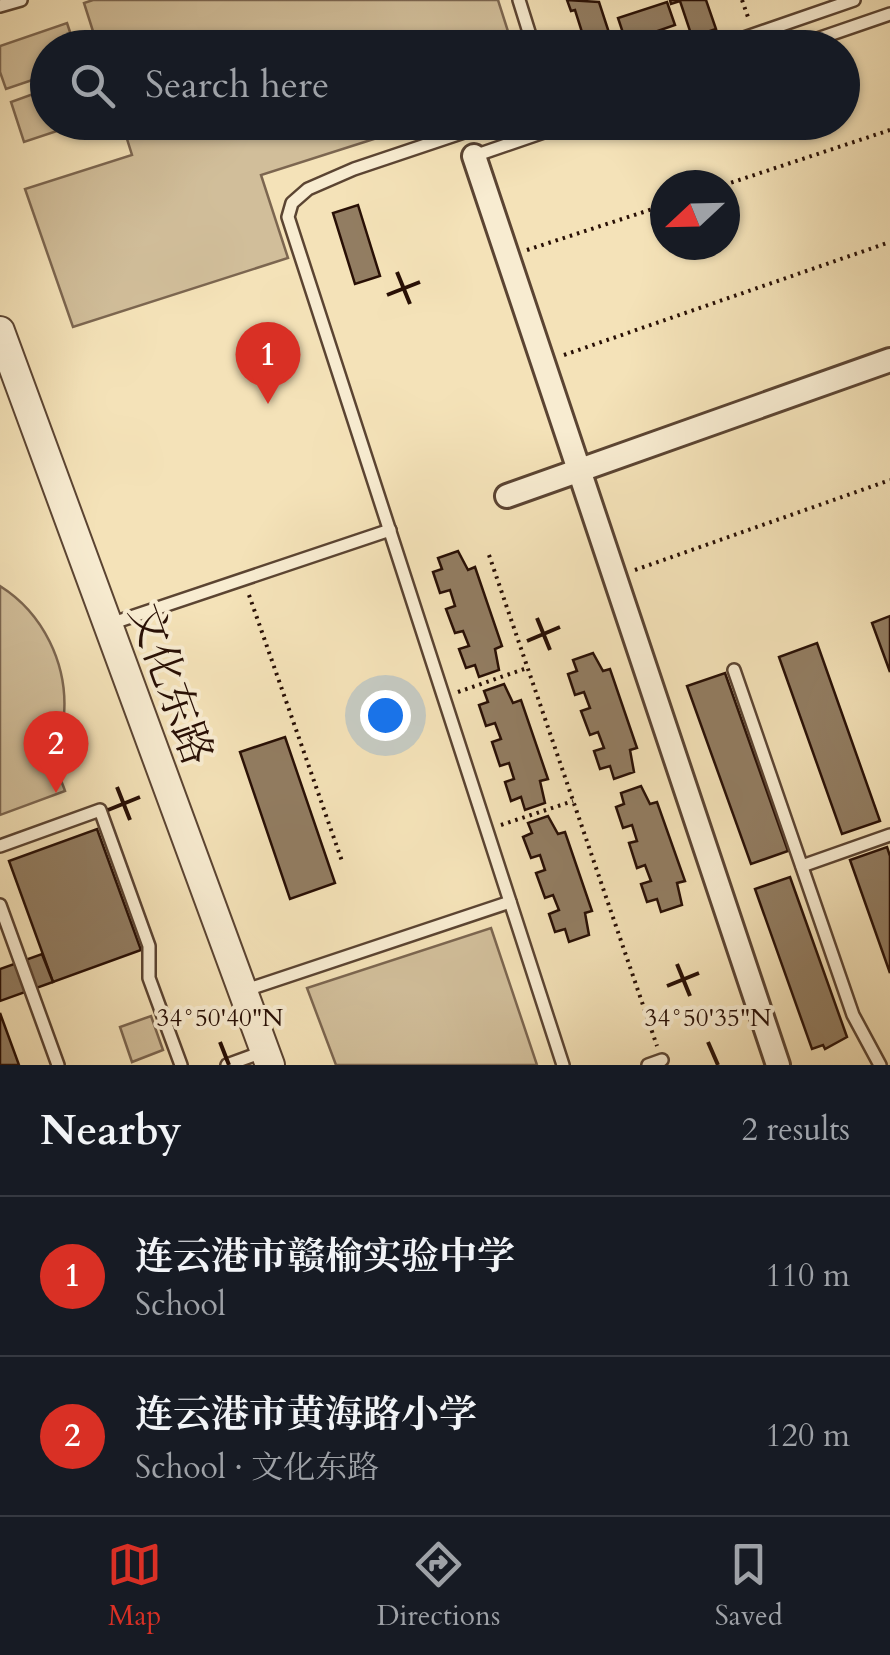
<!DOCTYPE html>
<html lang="en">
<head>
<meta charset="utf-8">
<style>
	body { margin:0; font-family:Cardo,"Noto Serif SC",serif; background:#242831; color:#f1f3f6 }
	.compass { position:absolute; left:650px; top:170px; width:90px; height:90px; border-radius:50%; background:#171b24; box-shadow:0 2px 8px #0004; rotate:248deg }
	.you { position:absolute; left:385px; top:715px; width:35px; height:35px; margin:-25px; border:8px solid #fff; border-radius:50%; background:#1a73e8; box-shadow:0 0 0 15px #1a73e833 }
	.badge { display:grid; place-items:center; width:65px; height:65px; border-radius:50%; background:#d93025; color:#fff; font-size:32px; font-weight:700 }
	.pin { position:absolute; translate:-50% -82px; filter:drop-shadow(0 2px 5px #0008) }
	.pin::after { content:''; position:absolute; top:52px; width:35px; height:30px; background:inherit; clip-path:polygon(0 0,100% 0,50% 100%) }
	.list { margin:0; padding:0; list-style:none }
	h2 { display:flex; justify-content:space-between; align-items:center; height:130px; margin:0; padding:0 40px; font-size:42px }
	h2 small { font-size:32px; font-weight:400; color:#9ea1a6 }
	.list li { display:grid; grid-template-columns:65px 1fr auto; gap:30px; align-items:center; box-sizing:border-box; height:160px; padding:0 40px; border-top:2px solid #363941 }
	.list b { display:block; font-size:38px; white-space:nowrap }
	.list p { margin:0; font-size:32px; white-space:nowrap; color:#9ea1a6 }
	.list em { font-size:32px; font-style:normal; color:#9ea1a6 }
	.icon { flex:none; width:55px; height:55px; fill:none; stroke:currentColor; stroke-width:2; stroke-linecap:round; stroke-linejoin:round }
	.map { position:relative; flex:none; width:890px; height:1065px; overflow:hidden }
	.search { position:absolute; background:#171b24; box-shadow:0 2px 8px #0004; left:30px; right:30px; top:30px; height:110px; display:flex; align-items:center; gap:25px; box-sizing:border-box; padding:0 35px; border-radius:55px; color:#9ea1a6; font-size:38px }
	.sheet { height:450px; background:#171b24 }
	nav { display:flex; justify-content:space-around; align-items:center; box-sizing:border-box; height:140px; border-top:2px solid #363941; background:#171b24; font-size:28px; color:#9ea1a6 }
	nav a { display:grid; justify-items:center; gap:5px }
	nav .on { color:#d93025 }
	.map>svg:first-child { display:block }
	.green { fill:#d1be9a; stroke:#7c6650; stroke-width:2.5 }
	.building { fill:#927d62; stroke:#280f05; stroke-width:2.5 }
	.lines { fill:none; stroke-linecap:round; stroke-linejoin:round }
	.service-casing { stroke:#5b4432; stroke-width:16 }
	.minor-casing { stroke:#5b4432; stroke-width:28 }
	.tertiary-casing { stroke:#5b4432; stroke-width:32 }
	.path { stroke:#280f05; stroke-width:4; stroke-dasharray:2.5 5; stroke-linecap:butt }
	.service { stroke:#f8ecd1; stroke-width:11 }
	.minor { stroke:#f8ecd1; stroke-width:22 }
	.tertiary { stroke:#f8ecd1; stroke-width:28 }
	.ticks { fill:none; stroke:#280f05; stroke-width:4 }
	.labels { text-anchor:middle; stroke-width:8; stroke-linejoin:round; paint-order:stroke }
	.street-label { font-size:42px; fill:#280f05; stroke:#f8ecd1 }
	.ticks-label { font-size:25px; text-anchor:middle; fill:#280f05; stroke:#f8ecd1; stroke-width:8; stroke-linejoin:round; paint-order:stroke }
</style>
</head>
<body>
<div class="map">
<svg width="890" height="1065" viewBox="0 0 890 1065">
	<rect width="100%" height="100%" fill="#f4e2b8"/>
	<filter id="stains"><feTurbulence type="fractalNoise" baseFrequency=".002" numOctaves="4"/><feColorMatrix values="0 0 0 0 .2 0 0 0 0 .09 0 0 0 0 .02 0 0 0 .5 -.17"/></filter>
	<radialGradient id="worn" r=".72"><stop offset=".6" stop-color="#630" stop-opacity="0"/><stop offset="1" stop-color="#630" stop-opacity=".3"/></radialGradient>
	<g class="green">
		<path d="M93 0H498L513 47H98L84 3Z"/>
		<path d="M67 23 75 47 48 48 47 75 6 89 0 72V46Z"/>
		<path d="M47 89 48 122 81 123 24 142 11 102Z"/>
		<path d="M122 123V122L424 123 261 175 288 258 73 327 25 189 132 155Z"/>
		<path d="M0 586C43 613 68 664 64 715 63 729 53 748 55 761 56 770 62 782 65 791L0 815Z"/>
		<path d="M491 928 537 1065H336L307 988Z"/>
		<path d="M151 1016 163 1050 132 1062 120 1027Z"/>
	</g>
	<g class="building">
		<path d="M567 0 599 2 614 48H587L575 10 571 11Z"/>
		<path d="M670 0H706L716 29 692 37 680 1 671 4Z"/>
		<path d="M667 2 675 25 626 42 618 18Z"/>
		<path d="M358 205 380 276 355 284 333 213Z"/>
		<path d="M458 551 468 570 475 567 502 646 495 649 499 670 479 677 475 665 466 668 459 649 469 646 463 631 455 633 446 609 455 606 450 590 440 593 433 572 442 569 438 558Z"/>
		<path d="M890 616V672L872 623Z"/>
		<path d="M817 643 880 821 842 834 779 657Z"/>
		<path d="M593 653 603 671 610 669 637 748 630 750 634 772 614 779 610 766 600 769 594 751 604 748 598 732 590 735 581 711 590 708 584 692 575 695 568 674 577 671 573 660Z"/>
		<path d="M725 673 788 851 751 864 687 686Z"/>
		<path d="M504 684 513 703 521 700 548 779 540 781 545 803 525 810 521 797 511 801 505 782 514 779 509 763 500 766 492 742 501 739 495 723 486 726 479 705 488 702 484 691Z"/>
		<path d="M285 737 335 883 290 899 240 752Z"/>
		<path d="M641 786 650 804 657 802 685 881 677 883 682 905 661 912 657 899 647 902 641 884 651 881 645 865 637 868 629 843 637 841 632 825 623 828 616 807 624 804 621 793Z"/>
		<path d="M548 816 558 834 565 832 592 911 585 913 589 935 569 942 565 929 555 932 549 914 559 910 553 895 545 898 536 873 545 870 540 855 531 858 523 837 532 833 528 823Z"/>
		<path d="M97 829 141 950 53 982 9 861Z"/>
		<path d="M887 847 890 856V973L850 860Z"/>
		<path d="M790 877 847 1037 825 1049 823 1045 812 1049 755 889Z"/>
		<path d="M42 954 53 982 0 1001V969Z"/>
		<path d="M0 1013 19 1065H0Z"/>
	</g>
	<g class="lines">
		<defs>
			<g id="service">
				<path d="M519 0 534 48"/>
				<path d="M0 6 21 0"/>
				<path d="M715 48 854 0"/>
				<path d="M791 48 890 14"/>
				<path d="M494 122 354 169 308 189 292 203 288 217 563 1065"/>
				<path d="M474 156 573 122"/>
				<path d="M110 624 390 530"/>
				<path d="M734 670 853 1015 880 1065"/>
				<path d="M0 846 100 810 149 946V978L181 1065"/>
				<path d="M802 866 890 835"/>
				<path d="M0 905 58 1065"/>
				<path d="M243 991 510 902"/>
				<path d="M227 1065 265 1051"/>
				<path d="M648 1065 662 1060"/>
			</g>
			<g id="minor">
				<path d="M474 156C578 458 674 763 778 1065"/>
				<path d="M507 496 890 360"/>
			</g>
			<path id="tertiary" d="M0 331 270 1065"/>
		</defs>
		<use href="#service" class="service-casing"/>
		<use href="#minor" class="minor-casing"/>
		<use href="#tertiary" class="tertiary-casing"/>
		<g class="path">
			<path d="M742 0 749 20"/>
			<path d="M724 185 890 130"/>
			<path d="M527 250 665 205"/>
			<path d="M564 355 890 242"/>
			<path d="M489 555 657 1046"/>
			<path d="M635 570 890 480"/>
			<path d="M249 595 343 864"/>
			<path d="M458 692 527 668"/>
			<path d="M501 825 573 801"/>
		</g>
		<use href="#service" class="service"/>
		<use href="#minor" class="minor"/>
		<use href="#tertiary" class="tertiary"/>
	</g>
	<path class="ticks" d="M397 272 410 304M387 295 420 282M537 618 550 650M527 641 560 627M117 787 130 820M108 810 140 797M677 964 690 996M667 986 699 973M220 1042 229 1065M708 1042 718 1065"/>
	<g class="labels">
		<g class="street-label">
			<text transform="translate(172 684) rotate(70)" y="15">文化东路</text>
		</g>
	</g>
	<g class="ticks-label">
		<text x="220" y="1026">34°50'40"N</text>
		<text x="708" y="1026">34°50'35"N</text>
	</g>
	<rect width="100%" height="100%" filter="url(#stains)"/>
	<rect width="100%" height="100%" fill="url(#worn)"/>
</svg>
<svg class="compass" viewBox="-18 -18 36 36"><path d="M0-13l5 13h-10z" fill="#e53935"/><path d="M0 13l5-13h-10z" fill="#9ea1a6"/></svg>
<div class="you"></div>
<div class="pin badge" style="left:268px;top:404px">1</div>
<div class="pin badge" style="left:56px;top:793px">2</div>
<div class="search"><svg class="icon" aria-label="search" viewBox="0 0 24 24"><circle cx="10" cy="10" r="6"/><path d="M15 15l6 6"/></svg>Search here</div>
</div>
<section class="sheet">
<h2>Nearby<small>2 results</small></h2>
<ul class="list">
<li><span class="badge">1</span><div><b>连云港市赣榆实验中学</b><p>School</p></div><em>110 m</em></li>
<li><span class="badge">2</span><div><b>连云港市黄海路小学</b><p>School · 文化东路</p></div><em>120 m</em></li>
</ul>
</section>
<nav>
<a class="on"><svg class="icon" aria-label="map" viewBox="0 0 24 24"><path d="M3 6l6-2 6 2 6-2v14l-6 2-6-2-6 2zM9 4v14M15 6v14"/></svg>Map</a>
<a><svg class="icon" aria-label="directions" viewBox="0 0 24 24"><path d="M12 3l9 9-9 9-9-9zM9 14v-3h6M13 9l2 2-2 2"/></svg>Directions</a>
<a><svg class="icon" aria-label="saved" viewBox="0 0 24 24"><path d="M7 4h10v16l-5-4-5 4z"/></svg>Saved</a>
</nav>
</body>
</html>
